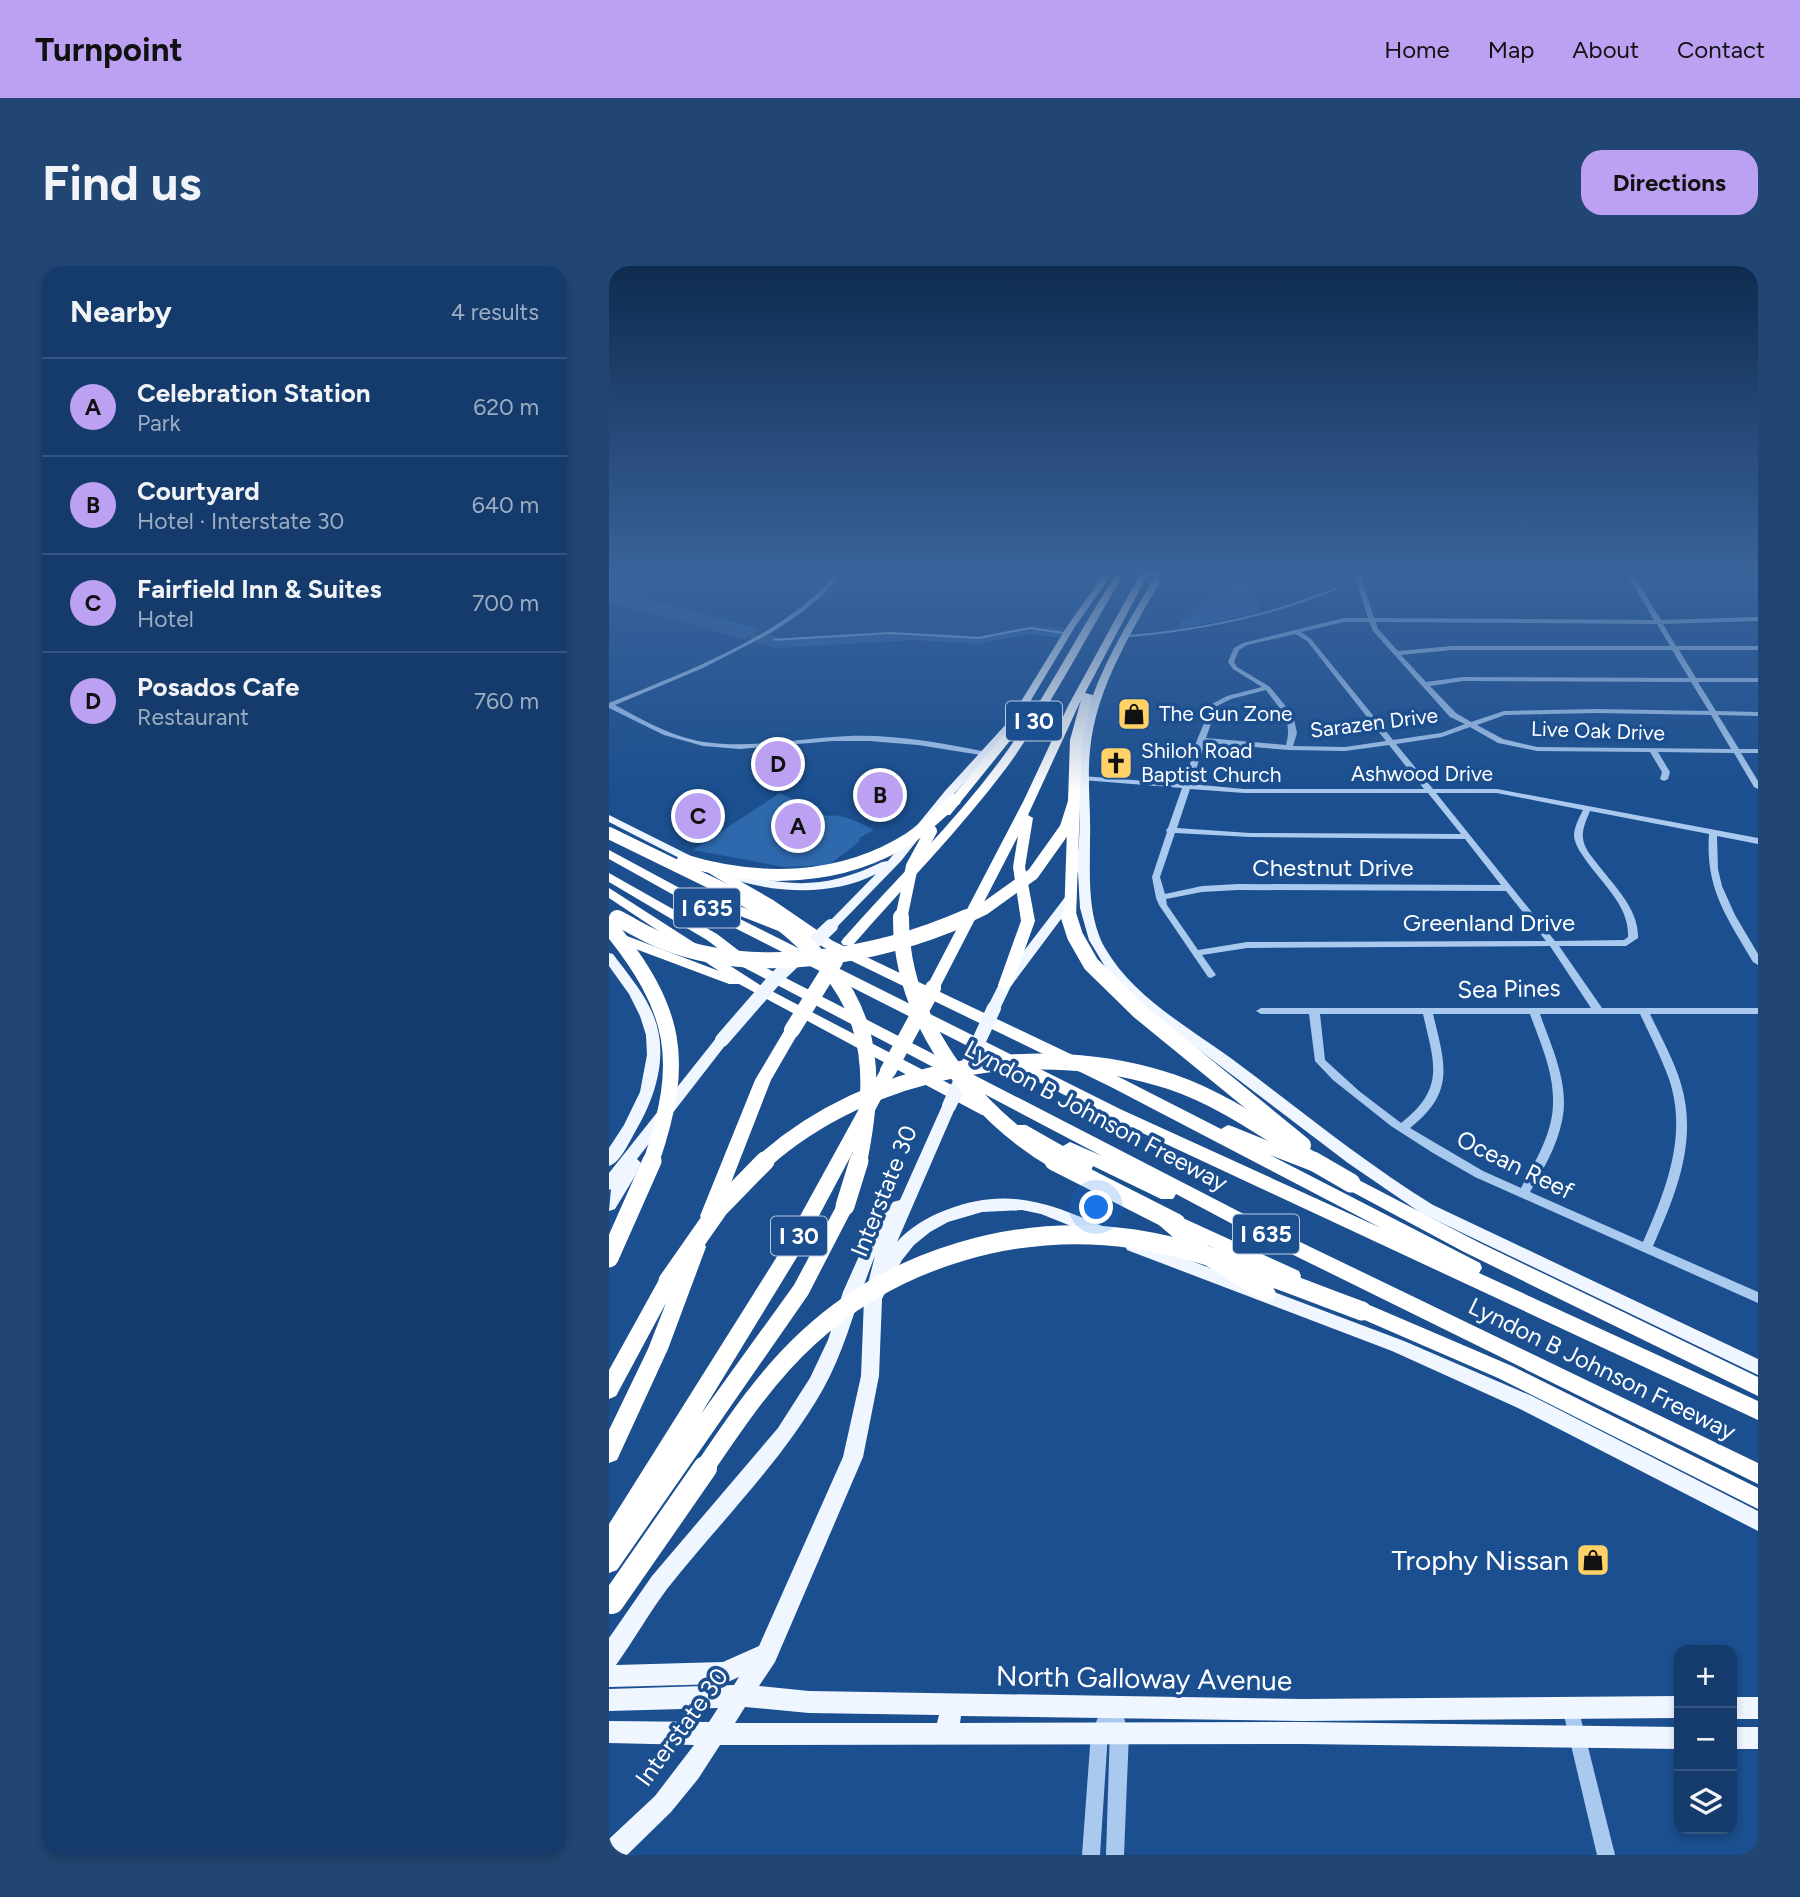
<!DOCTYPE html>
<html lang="en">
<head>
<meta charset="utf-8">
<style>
	body { margin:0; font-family:Figtree,sans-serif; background:#214673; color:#f1f3f6 }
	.controls { position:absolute; right:21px; bottom:21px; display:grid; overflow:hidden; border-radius:14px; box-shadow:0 4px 10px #0003 }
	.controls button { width:63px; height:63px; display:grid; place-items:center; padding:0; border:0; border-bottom:2px solid #33557e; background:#143b6b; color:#f1f3f6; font:35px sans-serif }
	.you { position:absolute; left:488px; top:942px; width:24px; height:24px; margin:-18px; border:5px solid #fff; border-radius:50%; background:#1a73e8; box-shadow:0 0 0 10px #1a73e833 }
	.badge { display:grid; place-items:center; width:46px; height:46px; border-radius:50%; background:#bca0f2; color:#111; font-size:23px; font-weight:700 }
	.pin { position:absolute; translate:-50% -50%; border:4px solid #fff; box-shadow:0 2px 7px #0006 }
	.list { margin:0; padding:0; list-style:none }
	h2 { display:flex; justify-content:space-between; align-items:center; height:91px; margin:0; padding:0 28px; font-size:30px }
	h2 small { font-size:23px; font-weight:400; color:#9dadc1 }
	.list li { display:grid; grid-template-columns:46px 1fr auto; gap:21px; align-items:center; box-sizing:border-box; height:98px; padding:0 28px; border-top:2px solid #33557e }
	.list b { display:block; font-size:26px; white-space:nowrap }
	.list p { margin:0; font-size:23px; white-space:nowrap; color:#9dadc1 }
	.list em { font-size:23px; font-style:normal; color:#9dadc1 }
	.icon { flex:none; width:38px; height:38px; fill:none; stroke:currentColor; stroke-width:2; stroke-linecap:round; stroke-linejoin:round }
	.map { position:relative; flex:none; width:1149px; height:1589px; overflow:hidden; border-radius:21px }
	header { display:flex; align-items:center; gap:42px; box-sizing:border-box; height:98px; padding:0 35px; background:#bca0f2; color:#111 }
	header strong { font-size:33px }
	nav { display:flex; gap:38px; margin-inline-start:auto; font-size:24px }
	.intro { display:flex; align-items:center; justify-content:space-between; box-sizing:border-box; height:168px; padding:0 42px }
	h1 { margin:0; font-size:49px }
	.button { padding:18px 32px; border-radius:21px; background:#bca0f2; color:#111; font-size:24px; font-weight:700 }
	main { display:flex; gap:42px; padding:0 42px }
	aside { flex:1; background:#143b6b; border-radius:21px; box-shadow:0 4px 10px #0003 }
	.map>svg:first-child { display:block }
	.green { fill:#2e69ad }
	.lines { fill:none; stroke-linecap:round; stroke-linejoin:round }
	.stream { stroke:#9cc4f0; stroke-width:2 }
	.river { fill:#3c6290; fill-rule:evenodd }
	.minor { fill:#a9c9ee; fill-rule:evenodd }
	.major { fill:#f0f6ff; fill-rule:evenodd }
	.highway { fill:#fff; fill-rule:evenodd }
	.major-bridge { stroke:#f0f6ff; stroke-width:14 }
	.highway-bridge-far4 { stroke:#fff; stroke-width:10 }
	.highway-bridge-far3 { stroke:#fff; stroke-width:12 }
	.highway-bridge-far2 { stroke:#fff; stroke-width:16 }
	.highway-bridge-far1 { stroke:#fff; stroke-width:19 }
	.highway-bridge { stroke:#fff; stroke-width:24 }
	.labels { text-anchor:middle; stroke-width:7; stroke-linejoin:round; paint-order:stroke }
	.far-poi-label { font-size:21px; fill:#fff; stroke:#1b4f8f; text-anchor:start }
	.far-street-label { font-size:21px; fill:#fff; stroke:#1b4f8f }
	.shield { fill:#1b4f8f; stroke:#bbcadd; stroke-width:2 }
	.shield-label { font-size:23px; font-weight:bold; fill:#fff }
	.street-label { font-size:24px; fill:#fff; stroke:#1b4f8f }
	.near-poi-label { font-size:28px; fill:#fff; stroke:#1b4f8f; text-anchor:end }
	.near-street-label { font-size:28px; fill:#fff; stroke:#1b4f8f }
</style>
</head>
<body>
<header>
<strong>Turnpoint</strong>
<nav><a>Home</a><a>Map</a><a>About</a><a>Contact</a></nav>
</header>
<div class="intro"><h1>Find us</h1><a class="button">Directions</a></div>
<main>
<aside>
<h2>Nearby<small>4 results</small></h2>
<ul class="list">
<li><span class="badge">A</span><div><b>Celebration Station</b><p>Park</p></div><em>620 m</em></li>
<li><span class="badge">B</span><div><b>Courtyard</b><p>Hotel · Interstate 30</p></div><em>640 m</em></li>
<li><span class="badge">C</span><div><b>Fairfield Inn &amp; Suites</b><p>Hotel</p></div><em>700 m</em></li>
<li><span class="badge">D</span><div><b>Posados Cafe</b><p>Restaurant</p></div><em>760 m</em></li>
</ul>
</aside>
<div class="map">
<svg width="1149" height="1589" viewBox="0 0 1149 1589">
	<rect width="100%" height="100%" fill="#1b4f8f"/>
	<g class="green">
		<path d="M0 312 35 333 153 363 136 373 0 336Z"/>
		<path d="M635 313H644L650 346 571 363 572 353 580 352C589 332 608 332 620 317Z"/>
		<path d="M426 360 461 362 455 372 418 368 369 378 306 374 169 382 145 376 161 369 179 374 285 366 370 370Z"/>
		<path d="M171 527 218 550C234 547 251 557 265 564L250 572 251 575 220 599 175 601 84 584Z"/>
	</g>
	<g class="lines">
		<g class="stream">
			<path d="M520 370C591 364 660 350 726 323"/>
			<path d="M162 374 281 367 370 372 421 362 455 367"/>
		</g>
		<path class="river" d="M0 322 16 332 37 340 166 374 162 377 31 344 10 336 0 328Z"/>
		<g class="minor">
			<path d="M228 305H234L216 327 192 347 162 367 94 402 6 439C34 454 63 471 95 476 143 483 191 472 239 470 285 468 333 477 378 486V490L309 479 260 475H224L131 483 94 480 55 469 0 442V437C69 409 155 377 210 326 217 320 222 312 228 305Z"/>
			<path d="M744 305H750L765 352 1045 354 1016 305H1022L1052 354 1149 351V355L1054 358 1067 380H1149V384H1070L1087 412H1149V416H1089L1107 445 1149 446V450L1109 449 1130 483H1149V487H1132L1149 515V523L1145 521 1125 487 1049 486 1061 506 1059 513 1055 515 1051 513 1053 506 1041 486 928 485 889 477 861 461 833 471 787 478 824 523H888L1149 572V578L1108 570 1109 603 1113 620 1126 649 1149 688V699L1144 696C1118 651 1096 623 1100 568L981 545C978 553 973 562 974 572 975 583 984 592 990 600 1007 622 1030 644 1029 672L1017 680H950L993 742H1149V748H1041C1052 771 1065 794 1072 818 1089 875 1067 928 1044 980L1149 1026V1037L866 911 824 887 782 860 724 814 706 795 700 748H652L647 745 652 742H982L941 680 638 682 593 689 607 709 602 712 599 711 550 639 547 632 543 611 558 566 557 564 559 562 573 522 473 514 469 512 473 510 575 518 588 474 603 438 618 430 653 421 624 403 619 396 625 382 634 377 735 352H759ZM735 356H760L764 365 841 451 856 458 832 467 784 474 702 373 692 366ZM767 356 1048 358 1061 380H843L789 385 769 363ZM686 368 698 375 777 475 736 481 684 480 688 467 684 449 661 421 628 401 625 396 630 384 638 379ZM843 384H1063L1080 412 854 411 817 416 792 389ZM854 415 1082 416 1100 445 988 443 895 445 862 456 847 447 821 420ZM657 424C672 445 684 453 677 479L597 472 608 440 622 433ZM988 447 1102 449 1122 483 928 481 894 473 868 459 896 449ZM596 477 680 484 736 485 780 479 815 523H635L582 518ZM581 523 635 527H819L852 568 641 567 568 562ZM827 527H888L974 544C970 552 965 561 965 570 966 578 970 584 974 590 990 615 1021 639 1019 671L1015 674 946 675ZM566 567 641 571 856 573 892 619 629 618 593 620 556 628 551 611ZM629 624 897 625 937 675 638 676 589 684 558 639 557 633 593 626ZM711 748H814C825 797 837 822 792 857L750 825 716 794ZM824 748H921C931 776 945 806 944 837 944 867 926 896 912 922L874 905 801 862C847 826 836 798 824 748ZM931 748H1031C1041 769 1052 791 1060 813 1079 869 1057 924 1034 976L921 926C934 904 948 880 953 855 961 819 943 782 931 748Z"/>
			<path d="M503 1432 509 1434 520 1467 515 1589H497L501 1463 499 1467 491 1589H473L482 1467 497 1434Z"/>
			<path d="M961 1433 967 1435 969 1441 1006 1589H988L953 1441 955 1435Z"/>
		</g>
		<g class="major">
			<path d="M493 305H501L499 314 467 359 407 459 344 529 292 595 226 663 222 664 216 660 267 608C217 633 158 626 107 608L105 606 111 603C174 620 212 626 273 596L279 595 336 525 400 455 459 359 491 314Z"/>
			<path d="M514 305H545L548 307 549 305H557C526 361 487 419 481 484 478 514 482 544 481 574 481 610 478 649 496 682 526 734 585 764 631 799 695 847 756 897 824 939L1149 1093V1109L812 947 739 897 548 752 513 721 498 704 480 674 471 642 469 607 466 604C475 565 467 525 471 485 477 422 514 366 545 312 535 305 524 311 514 305Z"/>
			<path d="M0 549 90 594 92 596 90 598H82L0 556Z"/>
			<path d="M461 629 467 633 402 720 390 745H380L378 742 391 716 457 630Z"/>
			<path d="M0 687 4 688C17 706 32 723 41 742 62 783 48 829 26 866 20 876 12 896 0 900V882L15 859 31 826 38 789 37 769 31 750 20 728 0 700Z"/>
			<path d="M113 769 118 771 120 774 118 777 28 893 32 897 26 910 6 943 0 945 2 923 0 924V907L108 771Z"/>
			<path d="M340 835 347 840 288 976C301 961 319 951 337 944 399 920 440 937 498 962L500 966 498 970 492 972 432 948 413 944 373 946 339 956 321 966 305 979 293 994 273 1033 270 1110 254 1191 166 1396 150 1420 200 1425 693 1433 1070 1430V1452L693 1455 352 1450 351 1457 693 1456 1070 1461V1483L693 1478 111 1479 89 1513 62 1546 18 1589H0V1573L46 1530 85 1479 0 1477V1455L100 1456 109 1442 0 1445V1423L125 1419 130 1411 114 1418 0 1421V1372L43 1310 169 1162 201 1112 219 1074 234 1026 259 970 284 936 291 934 333 840ZM266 990 255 1033 252 1110 234 1191 150 1380 114 1396 7 1399C25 1374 40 1347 58 1323 110 1257 171 1198 213 1125 237 1083 247 1035 266 990ZM136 1441 200 1447 330 1449 328 1457H126Z"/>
			<path d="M524 973 795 1075 923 1130 1149 1245V1265L909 1142 783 1085 518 984 516 979 518 974Z"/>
			<rect x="1123" y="1431" width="26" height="22"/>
			<rect x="1123" y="1461" width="26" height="22"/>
		</g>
		<g class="highway">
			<path d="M509 305H517C477 370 443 439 398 501 351 564 295 620 244 679H234L232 676 234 673C286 614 343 559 390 496 435 436 468 368 509 305Z"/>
			<path d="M531 308 538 310 476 427 484 429 473 474 471 535 462 563 456 567 450 563 459 535 461 474 472 434 419 549 424 552 416 601 426 655 403 719 396 724 389 719 412 655 404 601 409 570 329 725 514 813 612 863 619 859 625 861 711 896 714 900 711 904 705 906 661 889 871 997 873 1002 870 1007 1149 1135V1154L499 851 106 652 0 593V584L78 626 89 624 182 660 184 663 182 666H172L103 639 511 843 772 962 502 821 214 681 154 640 85 598 86 595H96L164 634 224 675 318 720 415 534 459 440Z"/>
			<path d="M412 448 421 450 341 549H333V543Z"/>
			<path d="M0 607 108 668 142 694 658 960 1149 1197V1218L646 970 567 928 564 933H552L484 900 482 905H470L405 867 403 863 405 859H417L454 880 461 876 493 890 132 700 98 674 0 616Z"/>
			<path d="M0 622 151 719 385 841 387 845 385 849H373L285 802 287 805 188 991 92 1148 185 1019 230 935 236 933 242 935 245 940 199 1029 8 1304 0 1307V1258L174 981 273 801 282 800 130 718H120L0 673V667H10L110 705 0 632Z"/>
			<path d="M183 759 191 764 162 814 109 950 106 955 100 957 94 955 91 950 146 814 178 760Z"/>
			<path d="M742 910 869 976 1149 1111V1130L855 986 736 922 733 917 736 912Z"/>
			<path d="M556 947 566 952 576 953 690 1005 692 1010 690 1015 683 1018 598 979 664 1021 667 1027 664 1033 657 1035 650 1033 596 999 550 959 547 954 550 949Z"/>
			<path d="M88 974 95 976 97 981 59 1083 8 1194 0 1197V1164L39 1083 57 1037 7 1130 0 1133V1104L52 1010 59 1007 67 1012 81 976Z"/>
			<path d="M744 1032 903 1100 1149 1222V1243L889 1112 737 1046 734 1040 737 1034Z"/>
		</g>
		<g class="major-bridge">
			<path d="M113 774 166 713 222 660"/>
			<path d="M340 840 385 742"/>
		</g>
		<path class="highway-bridge-far4" d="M534 310 537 305"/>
		<g class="highway-bridge-far3">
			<path d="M0 567 123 627 167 653"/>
			<path d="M74 594C150 617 232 616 301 572 317 561 331 547 346 534"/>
			<path d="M292 653 303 600 322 565"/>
			<path d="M354 653 375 643 424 608 456 563"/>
			<path d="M461 653 465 535"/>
		</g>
		<g class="highway-bridge-far2">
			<path d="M165 651C257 722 273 784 250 896"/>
			<path d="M292 651C291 752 364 848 448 896"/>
			<path d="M460 651 466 670 482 698 530 745 694 879"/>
			<path d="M8 652C24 660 39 670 56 676 149 712 270 690 358 651"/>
			<path d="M0 660C68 744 77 794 42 896"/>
			<path d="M183 764 226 695"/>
			<path d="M279 805 324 722"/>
			<path d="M154 896C260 801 429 771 563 816 616 834 661 868 707 896"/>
		</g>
		<g class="highway-bridge-far1">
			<path d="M445 895 567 957"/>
			<path d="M704 895 742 917"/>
			<path d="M236 940 250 895"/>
			<path d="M0 992 43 895"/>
			<path d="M59 1015 110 942 156 895"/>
			<path d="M95 1203C126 1157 159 1108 200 1071 287 991 410 956 525 973 604 985 679 1018 753 1045"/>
		</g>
		<path class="highway-bridge" d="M3 1336 96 1202"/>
	</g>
	<linearGradient id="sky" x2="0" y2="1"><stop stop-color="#0f2b4f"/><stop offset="0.58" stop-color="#39639b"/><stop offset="1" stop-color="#39639b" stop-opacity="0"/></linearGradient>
	<rect width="1149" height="528" fill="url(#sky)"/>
	<defs>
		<symbol id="shop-square" viewBox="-11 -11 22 22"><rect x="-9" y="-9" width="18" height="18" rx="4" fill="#ffd166" stroke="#1b4f8f"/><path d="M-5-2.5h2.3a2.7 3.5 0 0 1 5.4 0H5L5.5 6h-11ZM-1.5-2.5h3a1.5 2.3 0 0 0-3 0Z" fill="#111"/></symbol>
		<symbol id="church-square" viewBox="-11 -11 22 22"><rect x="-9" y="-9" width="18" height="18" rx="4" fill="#ffd166" stroke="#1b4f8f"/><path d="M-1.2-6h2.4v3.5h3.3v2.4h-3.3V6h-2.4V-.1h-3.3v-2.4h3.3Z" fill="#111"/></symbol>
	</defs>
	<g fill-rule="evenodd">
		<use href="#shop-square" x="506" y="429" width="38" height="38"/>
		<use href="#church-square" x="488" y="478" width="38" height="38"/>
		<use href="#shop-square" x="965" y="1275" width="38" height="38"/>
	</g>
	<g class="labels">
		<g class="far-poi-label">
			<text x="550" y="455">The Gun Zone</text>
			<text x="532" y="492">Shiloh Road<tspan x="532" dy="24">Baptist Church</tspan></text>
		</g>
		<g class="far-street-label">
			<text transform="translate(765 457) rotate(-7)" y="7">Sarazen Drive</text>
			<text transform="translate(989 465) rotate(2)" y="7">Live Oak Drive</text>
			<text x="813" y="515">Ashwood Drive</text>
		</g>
		<g class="shield">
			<rect x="397" y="435.5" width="56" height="39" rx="5"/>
			<rect x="65" y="622.5" width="66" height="39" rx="5"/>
			<rect x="624" y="948.5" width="66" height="39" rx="5"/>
			<rect x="162" y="950.5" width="56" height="39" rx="5"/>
		</g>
		<g class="shield-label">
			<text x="425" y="463">I 30</text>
			<text x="98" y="650">I 635</text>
			<text x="657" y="976">I 635</text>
			<text x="190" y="978">I 30</text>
		</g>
		<g class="street-label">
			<text x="724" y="610">Chestnut Drive</text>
			<text x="880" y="665">Greenland Drive</text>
			<text transform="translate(900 723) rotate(-1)" y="8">Sea Pines</text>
			<text transform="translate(487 850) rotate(28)" y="8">Lyndon B Johnson Freeway</text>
			<text transform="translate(906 899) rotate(26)" y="8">Ocean Reef</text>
			<text transform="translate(275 925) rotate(-68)" y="8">Interstate 30</text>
			<text transform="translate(993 1103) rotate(26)" y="8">Lyndon B Johnson Freeway</text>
			<text transform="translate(73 1461) rotate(-54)" y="8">Interstate 30</text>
		</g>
		<g class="near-poi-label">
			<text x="960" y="1304">Trophy Nissan</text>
		</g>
		<g class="near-street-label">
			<text transform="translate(535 1412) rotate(1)" y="10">North Galloway Avenue</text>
		</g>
	</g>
</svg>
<div class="controls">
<button>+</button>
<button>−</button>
<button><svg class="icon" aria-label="layers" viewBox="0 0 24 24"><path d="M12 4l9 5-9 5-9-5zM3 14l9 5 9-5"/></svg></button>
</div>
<div class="you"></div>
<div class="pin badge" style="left:189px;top:560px">A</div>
<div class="pin badge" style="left:271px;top:529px">B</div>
<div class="pin badge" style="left:89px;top:550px">C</div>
<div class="pin badge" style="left:169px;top:498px">D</div>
</div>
</main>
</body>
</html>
